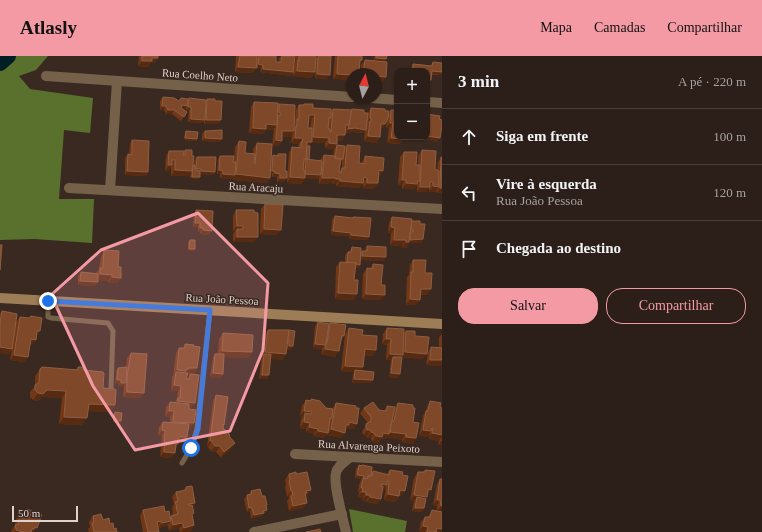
<!DOCTYPE html>
<html lang="pt">
<head>
<meta charset="utf-8">
<style>
	body { margin:0; font-family:Georgia,serif; background:#342722; color:#f1f3f6 }
	.controls { position:absolute; right:12px; top:12px; display:grid; overflow:hidden; border-radius:8px; box-shadow:0 1px 3px #0004 }
	.controls button { width:36px; height:36px; display:grid; place-items:center; padding:0; border:0; border-bottom:1px solid #483d38; background:#2c1f19; color:#f1f3f6; font:20px sans-serif }
	.compass { position:absolute; left:346px; top:12px; width:36px; height:36px; border-radius:50%; background:#2c1f19; box-shadow:0 1px 3px #0004; rotate:7deg }
	.scale { position:absolute; left:12px; bottom:10px; width:66px; box-sizing:border-box; padding-left:4px; border:2px solid #ded2cd; border-top:0; font-size:11px; line-height:14px; white-space:nowrap; color:#ded2cd; -webkit-text-stroke:3px #3a2921; paint-order:stroke }
	.stop { position:absolute; width:12px; height:12px; margin:-9px; border:3px solid #1a73e8; border-radius:50%; background:#fff }
	.stop.end { background:#1a73e8; border-color:#fff; box-shadow:0 1px 4px #0008 }
	.list { margin:0; padding:0; list-style:none }
	h2 { display:flex; justify-content:space-between; align-items:center; height:52px; margin:0; padding:0 16px; font-size:17px }
	h2 small { font-size:13px; font-weight:400; color:#a6a2a2 }
	.list li { display:grid; grid-template-columns:26px 1fr auto; gap:12px; align-items:center; box-sizing:border-box; height:56px; padding:0 16px; border-top:1px solid #483d38 }
	.list b { display:block; font-size:15px; white-space:nowrap }
	.list p { margin:0; font-size:13px; white-space:nowrap; color:#a6a2a2 }
	.list em { font-size:13px; font-style:normal; color:#a6a2a2 }
	.actions { display:flex; gap:8px; padding:12px 16px }
	.actions a { flex:1; padding:9px 0; border:1px solid #f49aa4; border-radius:16px; text-align:center; font-size:14px; color:#f49aa4 }
	.actions .main { background:#f49aa4; color:#111 }
	.icon { flex:none; width:22px; height:22px; fill:none; stroke:currentColor; stroke-width:2; stroke-linecap:round; stroke-linejoin:round }
	.map { position:relative; flex:none; width:442px; height:476px; overflow:hidden }
	header { display:flex; align-items:center; gap:24px; box-sizing:border-box; height:56px; padding:0 20px; background:#f49aa4; color:#111 }
	header strong { font-size:19px }
	nav { display:flex; gap:22px; margin-inline-start:auto; font-size:14px }
	main { display:flex }
	aside { flex:1; background:#2c1f19 }
	.map>svg:first-child { display:block }
	.forest { fill:#5a712d }
	.lines { fill:none; stroke-linecap:round; stroke-linejoin:round }
	.river { stroke:#001f25; stroke-width:16 }
	.lane { stroke:#756149; stroke-width:5 }
	.street { stroke:#756149; stroke-width:10 }
	.secondary { stroke:#9d7d56; stroke-width:10 }
	.wall { fill:#723816; fill-rule:evenodd }
	.shaded-wall { fill:#572b12 }
	.building { fill:#7e4829; stroke:#8d5e43 }
	.route { stroke:#1a73e8; stroke-width:5 }
	.marked { fill:#f49aa4; fill-opacity:0.2; stroke:#f49aa4; stroke-width:3; stroke-linejoin:round }
	.labels { text-anchor:middle; stroke-width:3; stroke-linejoin:round; paint-order:stroke }
	.street-label { font-size:11px; fill:#ded2cd; stroke:#3a2921 }
</style>
</head>
<body>
<header>
<strong>Atlasly</strong>
<nav><a>Mapa</a><a>Camadas</a><a>Compartilhar</a></nav>
</header>
<main>
<div class="map">
<svg width="442" height="476" viewBox="0 0 442 476">
	<rect width="100%" height="100%" fill="#3a2921"/>
	<g class="forest">
		<path d="M0 0H48L36 14 19 20 30 33 93 42 90 77 64 74 59 143H94L92 187 34 183 0 184Z"/>
		<path d="M349 453 407 465 405 476H353Z"/>
	</g>
	<g class="lines">
		<path class="river" d="M0 7 8 0"/>
		<g class="lane">
			<path d="M48 245V261L51 262 108 267 113 275 111 332"/>
			<path d="M182 407 191 392 197 373 210 254"/>
		</g>
		<g class="street">
			<path d="M46 20 352 41"/>
			<path d="M371 42 397 44"/>
			<path d="M427 46 442 47"/>
			<path d="M69 132 442 153"/>
			<path d="M110 134 117 25"/>
			<path d="M295 398 442 406"/>
			<path d="M254 476 342 458"/>
			<path d="M346 476C343 463 333 428 336 417 337 410 345 406 350 401"/>
		</g>
		<path class="secondary" d="M0 242 442 268"/>
	</g>
	<g class="wall">
		<path d="M139 0H158V2L154 7H151L148 11 138 10Z"/>
		<path d="M236 0H276V6H279V2L281 0H295L294 10 295 8 296 0H316L315 16 311 22 293 20V16L291 20 260 16 261 12H256L253 17 235 16Z"/>
		<path d="M318 0 327 23 315 22 316 3Z"/>
		<path d="M335 0H362V4L360 7 333 23Z"/>
		<path d="M375 0H387L385 5 382 27 376 26V18H360L361 9 365 4H374V2Z"/>
		<path d="M433 6 442 7V19H431V24L428 28 427 15H410L411 12 413 8 430 10Z"/>
		<path d="M163 41 179 45 188 43 189 42 206 45 207 43 218 68H204V65L202 67 188 66 189 55H186V52L185 53H183L187 56 181 65 172 58H166L164 54H160V45Z"/>
		<path d="M254 46 277 50 279 48 294 68 295 66 296 54 299 49H303L304 48 313 52 331 55 333 53 368 57 371 52 385 55 389 58 391 54 403 83 399 88 387 87 389 72H386L387 64 385 68 381 74H380V81L376 87 364 85 365 74 363 77 352 76 345 77 346 75H345V79L341 85 337 84V88L333 93 325 92V87L311 86 309 90V104H320L324 99 333 100 334 93 337 89 344 93 347 89 359 107H361L362 106 365 100 383 115 379 120 378 127 374 133 363 132V127L359 132 336 130V128H332V127L319 128V122L318 123 305 122 301 128 287 127 289 97 292 91 297 92 299 88 291 87 292 78 290 81H282V85L278 90H272L274 73 273 74H265L263 78 249 77 251 51ZM311 64 310 72H308V65ZM342 103V112L340 115V106Z"/>
		<path d="M186 75 197 83 196 85 184 84 185 77Z"/>
		<path d="M205 75 222 83 219 86 202 85V78Z"/>
		<path d="M132 84 148 116 146 120 125 119V102L128 98H129L130 88Z"/>
		<path d="M239 85 245 97H253V93L257 87 271 102 273 99 277 100 278 98 284 126H277V121H272V118H271L267 127 233 124V123L220 122V118H217L218 103 220 100 234 106 235 91Z"/>
		<path d="M185 94 192 100 193 109H194V105L197 101 215 116 213 119 200 118V121L199 123 190 122 191 116 188 120H171V111L168 115H165L166 100 169 95H184Z"/>
		<path d="M422 94 435 113 437 114 438 106 441 101 442 137H436V134L435 136H429V131L426 136H417V129L414 133H402V129H398L400 101 404 96 416 109H418V100Z"/>
		<path d="M265 148 277 179 260 178 261 153Z"/>
		<path d="M196 154 209 179 200 178V176H198V171H193L194 158Z"/>
		<path d="M236 154 254 186H233V178L235 175H233V160Z"/>
		<path d="M335 160 352 162 353 161 367 184 349 183V180L331 179 332 164Z"/>
		<path d="M392 161 412 165 420 168 423 183 421 187H409L406 192 402 191V190L390 189 391 177H388L389 167Z"/>
		<path d="M190 184 195 193 193 195H188V186Z"/>
		<path d="M367 190 386 201 383 205 360 204V209L358 212H355L354 224V244L335 243 336 211 340 206H345V199L348 196H349L352 191 361 197 362 195H365V194Z"/>
		<path d="M104 194 118 211 121 222 117 227H108V225L98 224V226L95 230 78 229V220L81 216 96 217 99 213 101 200Z"/>
		<path d="M413 204 425 217 431 233 427 239H420L416 249H406L407 221 409 219 410 209Z"/>
		<path d="M373 208 381 229V244L362 243 363 218 367 212H370Z"/>
		<path d="M2 255 16 266 20 261 36 281 32 289H30L28 301 24 306 10 304 12 293 9 298 0 297V258Z"/>
		<path d="M318 266 329 268 330 267 344 280 341 284 335 301 321 298 322 293 313 292 315 270Z"/>
		<path d="M349 272 362 279 376 294 372 300 364 299 363 311 361 315 373 324 370 327H352L353 318 354 316 341 315 345 278Z"/>
		<path d="M387 272 404 277 406 275 415 280 423 303 401 301 398 322 389 321 391 304H386L387 289 382 288 383 278Z"/>
		<path d="M268 274H289L293 290 291 294H286V298L282 304 271 302 267 323H259L264 279Z"/>
		<path d="M223 277 252 296 248 302 224 301 223 318 220 322 210 321 213 301 215 298H218L219 283Z"/>
		<path d="M442 278V310L426 309 428 296 431 291 439 292V281Z"/>
		<path d="M185 288 193 290 197 312 194 318 186 317V323H187L190 318 195 347 191 352H189L190 373 188 372 183 387 178 386 176 392 175 397 171 402 160 401 162 380H158L159 371 163 366H170V361L165 360 166 351 170 346H175L177 343 178 335H171L172 321 173 320 176 297 179 292H183Z"/>
		<path d="M131 297 144 337 140 342 123 341 124 330H118L119 328H115L116 315 118 312 126 311 127 302Z"/>
		<path d="M42 311 76 314 78 311 83 314 103 332 115 349 110 356 88 355 82 369 59 368 62 342 42 341 38 345 33 344 30 341V336L35 330V320Z"/>
		<path d="M216 339 224 369 223 372 229 380 231 393 221 401 216 396 211 395 208 391 207 390 213 345Z"/>
		<path d="M311 343 326 352 332 353 336 347 356 352 357 368 353 373 347 372 345 374V377L341 382 327 379V377L324 382 314 380V378L306 376V373L300 372 301 363 303 361 300 360 302 350 306 344 310 345Z"/>
		<path d="M430 345 440 351 442 352V389H438L439 385 429 383 430 378 427 381 419 379 423 360 425 357 427 351Z"/>
		<path d="M398 347 413 352V388L402 386V384L387 381 385 383H381L379 387 372 386 371 382H367V380L364 379 362 377 363 374 367 368V366L360 357 364 352 384 355 387 350 395 351Z"/>
		<path d="M115 356 121 365 120 367 113 366V358Z"/>
		<path d="M359 409 362 410V409L371 417 373 415 386 419 390 414 402 419 401 440H399L395 446 384 444 386 431 383 435H382L381 443 377 448 366 446V445L362 444 363 442 358 441 359 437H358L359 429 360 427 361 423 355 422 356 413Z"/>
		<path d="M425 414 427 439 426 443 424 452 422 456 412 455 414 445 410 444 414 422 418 416H423Z"/>
		<path d="M289 418H296L311 434 307 439 306 440 307 447 303 452 289 455 287 445 289 442V441H287L285 430 286 429 285 424Z"/>
		<path d="M440 423H442V474L441 476H423L419 475 421 466 425 461H428L432 454 437 455V450L433 449 437 428Z"/>
		<path d="M186 431 195 447 192 451V460L194 469 191 475 186 476H180L179 473H177L169 475 168 469 167 470 158 472 159 476H143L140 460 143 454 165 456 170 461 173 459 172 456 173 455 172 452 174 448 172 441 176 436 184 434Z"/>
		<path d="M251 435 262 440 267 449 266 451 267 454 261 460 251 463 250 455 247 456 244 443Z"/>
		<path d="M27 453 34 476H11L15 469 17 460 21 454 25 456Z"/>
		<path d="M93 460 110 468 117 476H89L88 473 90 471 89 466Z"/>
	</g>
	<g class="shaded-wall">
		<path d="M152 2H158L154 7H151L148 11 138 10 142 5Z"/>
		<path d="M376 2 386 3 384 7 373 6Z"/>
		<path d="M258 8 263 9 261 12H256L253 17 235 16 238 11H255Z"/>
		<path d="M263 13 293 16 291 20 260 16Z"/>
		<path d="M297 15 315 16 311 22 293 20Z"/>
		<path d="M432 15 442 16V19L429 18Z"/>
		<path d="M317 18 330 19 327 23 315 22Z"/>
		<path d="M337 18 352 19V25L333 23Z"/>
		<path d="M376 20 386 21 382 27 376 26Z"/>
		<path d="M427 24H431L428 28H427Z"/>
		<path d="M182 49 188 50 185 53H180Z"/>
		<path d="M162 50H166L164 54H160Z"/>
		<path d="M188 51H191L189 55H186Z"/>
		<path d="M168 54H174L172 58H166Z"/>
		<path d="M279 57H281L278 61V59L276 62H275Z"/>
		<path d="M309 59H315L311 64 305 65Z"/>
		<path d="M370 62H371L367 67H366Z"/>
		<path d="M191 63 205 64 202 67 188 66Z"/>
		<path d="M206 64H221L218 68H204Z"/>
		<path d="M390 67H393L389 72H386Z"/>
		<path d="M266 68 277 69 273 74H265L263 78 249 77 253 72Z"/>
		<path d="M381 68H385L381 74H377Z"/>
		<path d="M346 69H349L346 75 342 74Z"/>
		<path d="M355 72 366 74 363 77 352 76 345 77 348 73Z"/>
		<path d="M282 75H294L290 81H279Z"/>
		<path d="M337 79H345L341 85 334 84Z"/>
		<path d="M368 80 380 81 376 87 364 85Z"/>
		<path d="M427 80 440 82 437 86 422 83 424 81H427Z"/>
		<path d="M313 81 329 82 325 87 311 86 308 92 304 91 307 86H310Z"/>
		<path d="M185 82 197 83 196 85 184 84Z"/>
		<path d="M205 82 222 83 219 86 202 85Z"/>
		<path d="M295 82H303L299 88 291 87Z"/>
		<path d="M391 82 403 83 399 88 387 87Z"/>
		<path d="M276 84 282 85 278 90H272Z"/>
		<path d="M329 87 337 88 333 93 325 92Z"/>
		<path d="M172 104H175L168 115H165Z"/>
		<path d="M196 113H201L198 116H193Z"/>
		<path d="M175 114 192 115 188 120H171Z"/>
		<path d="M219 114 223 115 220 118H217Z"/>
		<path d="M379 114 383 115 379 120Z"/>
		<path d="M127 115 148 116 146 120 125 119Z"/>
		<path d="M201 115 215 116 213 119 198 118Z"/>
		<path d="M272 115H275L272 118H269Z"/>
		<path d="M275 117 280 118 277 121H272Z"/>
		<path d="M223 118 235 119 233 123 220 122Z"/>
		<path d="M236 118 270 122 267 127 233 124Z"/>
		<path d="M305 118 321 119 318 123 302 122Z"/>
		<path d="M192 121H200L199 123 190 122Z"/>
		<path d="M290 121 305 122 301 128 287 127Z"/>
		<path d="M364 121 367 122 363 127Z"/>
		<path d="M280 122H287L284 126H277Z"/>
		<path d="M322 122H336L332 127 319 128Z"/>
		<path d="M336 123H340L336 128H332Z"/>
		<path d="M402 124H406L402 129H398Z"/>
		<path d="M340 125 363 127 359 132 336 130Z"/>
		<path d="M418 125H420L414 133H402L406 127Z"/>
		<path d="M430 126H433L426 136H417L420 131Z"/>
		<path d="M367 127H378L374 133 363 132Z"/>
		<path d="M433 130 439 131 435 136H429Z"/>
		<path d="M440 132H442V137H436Z"/>
		<path d="M195 167H200L198 171H193Z"/>
		<path d="M237 170H243L240 175 237 173 235 175H233Z"/>
		<path d="M391 171 395 172 391 177H388Z"/>
		<path d="M200 172H203L200 176H198Z"/>
		<path d="M264 173 281 174 277 179 260 178Z"/>
		<path d="M203 174 212 175 209 179 200 178Z"/>
		<path d="M333 175 351 177 349 180 331 179Z"/>
		<path d="M351 179 369 181 367 184 349 183Z"/>
		<path d="M237 181H258L254 186H233Z"/>
		<path d="M423 183 421 187H409L406 192 402 191 406 186 408 184Z"/>
		<path d="M394 184H406L402 190 390 189Z"/>
		<path d="M189 193H195L193 195H188Z"/>
		<path d="M362 200 386 201 383 205 360 204Z"/>
		<path d="M347 208 360 209 358 212H344Z"/>
		<path d="M100 218 112 219 108 225 96 224Z"/>
		<path d="M112 221 121 222 117 227H108Z"/>
		<path d="M80 225 98 226 95 230 78 229Z"/>
		<path d="M421 233H431L427 239 417 238Z"/>
		<path d="M338 237 357 238 354 244 335 243Z"/>
		<path d="M366 238 385 239 381 244 362 243Z"/>
		<path d="M410 243 420 244 416 249H406Z"/>
		<path d="M37 275H40L36 281Z"/>
		<path d="M31 283 36 284 32 289 27 288Z"/>
		<path d="M386 283H391L387 289 382 288Z"/>
		<path d="M315 288 325 289 322 293 313 292Z"/>
		<path d="M289 290H293L291 294H286Z"/>
		<path d="M0 291 12 293 9 298 0 297Z"/>
		<path d="M325 293 339 295 335 301 321 298Z"/>
		<path d="M365 293 376 294 372 300 361 299Z"/>
		<path d="M222 295 252 296 248 302 218 301Z"/>
		<path d="M265 296 286 298 282 304 264 301V298Z"/>
		<path d="M405 296 427 298 423 303 401 301Z"/>
		<path d="M390 298 403 299 399 304 393 301 391 304H386Z"/>
		<path d="M14 299 28 301 24 306 10 304Z"/>
		<path d="M430 304H442V310L426 309Z"/>
		<path d="M345 310 363 311 359 317 355 314 354 316 341 315Z"/>
		<path d="M189 312H197L194 318 176 316 173 320 177 314 186 313Z"/>
		<path d="M213 317 223 318 220 322 210 321Z"/>
		<path d="M391 317 400 318 398 322 389 321Z"/>
		<path d="M262 319H269L267 323H259Z"/>
		<path d="M354 323 373 324 370 327H352Z"/>
		<path d="M117 324H121L119 328H115Z"/>
		<path d="M121 327H126L123 331 118 330Z"/>
		<path d="M174 329 181 330 178 335H171Z"/>
		<path d="M47 334 66 335 62 342 42 341 38 345 33 344 38 337Z"/>
		<path d="M127 336 144 337 140 342 123 341Z"/>
		<path d="M177 345 195 347 191 352 174 350Z"/>
		<path d="M89 348 115 349 110 356 84 355Z"/>
		<path d="M169 355H174L170 361 165 360Z"/>
		<path d="M304 355 312 356 308 361 305 357 303 361 300 360Z"/>
		<path d="M64 361 87 362 82 369 59 368Z"/>
		<path d="M114 365H121L120 367 113 366Z"/>
		<path d="M173 366 194 367 190 373 170 371Z"/>
		<path d="M304 366 310 367 306 373 300 372Z"/>
		<path d="M349 366 357 368 353 373 347 372 345 375 346 369Z"/>
		<path d="M309 371 318 373 314 378 306 376Z"/>
		<path d="M432 372H433L427 381 419 379 423 374Z"/>
		<path d="M331 373 345 377 341 382 327 379Z"/>
		<path d="M162 374 165 375 162 380H158Z"/>
		<path d="M367 374H371L367 380 364 379Z"/>
		<path d="M318 375 328 377 324 382 314 380Z"/>
		<path d="M371 376 374 377 371 382H367Z"/>
		<path d="M390 376 406 378 402 384 387 381Z"/>
		<path d="M383 377 389 378 385 383H381L379 387 372 386 376 380Z"/>
		<path d="M432 377 442 379V381L439 385 429 383Z"/>
		<path d="M179 381H187L183 387 175 386Z"/>
		<path d="M406 381 416 382 413 388 402 386Z"/>
		<path d="M442 384V389H438Z"/>
		<path d="M210 385H212L208 391 207 390Z"/>
		<path d="M235 387 231 393 221 401 224 396Z"/>
		<path d="M215 390H220L216 396 211 395Z"/>
		<path d="M164 396 175 397 171 402 160 401Z"/>
		<path d="M357 419 364 420 361 423 355 422Z"/>
		<path d="M387 425H389L383 435 378 434 381 428Z"/>
		<path d="M361 432H363L359 437H358Z"/>
		<path d="M428 433 431 434 428 439Z"/>
		<path d="M311 434 307 439 305 440 303 442 306 435Z"/>
		<path d="M400 434 405 435 401 440 396 439Z"/>
		<path d="M291 435H292L289 441H287Z"/>
		<path d="M362 436H366L363 442 358 441Z"/>
		<path d="M388 438 399 440 395 446 384 444Z"/>
		<path d="M366 439H370L366 445 362 444Z"/>
		<path d="M414 439 427 441 423 447 417 441 414 445 410 444Z"/>
		<path d="M370 441 381 443 377 448 366 446Z"/>
		<path d="M437 444H440L437 450 433 449Z"/>
		<path d="M195 447 192 452 185 453 188 448Z"/>
		<path d="M307 447 303 452 289 455 293 450Z"/>
		<path d="M441 450H442V456L437 455Z"/>
		<path d="M249 452H252L250 455 247 456Z"/>
		<path d="M415 452H424L422 456 412 455Z"/>
		<path d="M267 454 261 460 251 463 254 459Z"/>
		<path d="M161 465 158 470 157 466Z"/>
		<path d="M171 465 167 470 158 472 162 467Z"/>
		<path d="M181 467 183 468 179 473H177L169 475 173 469Z"/>
		<path d="M194 469 191 475 186 476H181L184 472Z"/>
		<path d="M423 470 428 471 425 476 419 475Z"/>
		<path d="M442 470V474L441 476H434L437 472Z"/>
		<path d="M35 471 37 472 34 476H30L32 473Z"/>
		<path d="M16 474 22 476H14Z"/>
	</g>
	<g class="building">
		<path d="M142 0H158V2H152V5H142Z"/>
		<path d="M240 0H257V12L238 11Z"/>
		<path d="M259 0H276V6H281L282 0H295L293 16 263 13V9L258 8Z"/>
		<path d="M299 0H316L315 16 297 15 298 4 299 5Z"/>
		<path d="M318 0H331L330 19 317 18Z"/>
		<path d="M338 0H362V4H360L359 18H352V19L337 18Z"/>
		<path d="M376 0H387L386 3 376 2Z"/>
		<path d="M365 4 387 6 386 21 376 20V18H363Z"/>
		<path d="M433 6 442 7V16L432 15 431 24H427V15H413V8L432 10Z"/>
		<path d="M163 41 174 42 179 45 181 42 188 43V50L182 49 181 52 187 56 184 61 174 54H168L166 50H162Z"/>
		<path d="M189 42 206 44 205 64 191 63V51H188Z"/>
		<path d="M207 43H215V45H222L221 64H206Z"/>
		<path d="M254 46 278 47 277 69 266 68V73L253 72Z"/>
		<path d="M279 48 295 49 294 75H282V85L276 84 278 59H281V57H279Z"/>
		<path d="M304 48H313V52L331 53V62H329L328 73H330V76H331L333 53 352 54 349 69H346L345 79H337V88L329 87V82L313 81 315 59H309L308 72H312V86H307L306 103H304L303 114 305 115V122L290 121 292 91 301 92V86H302L303 82H295L296 70H297V63H299V49H304Z"/>
		<path d="M371 52 385 53V55H389L388 62 385 68H381L380 81 368 80 370 65H371V62H370Z"/>
		<path d="M352 53 364 54V57H368L366 74 355 72 348 73 349 69Z"/>
		<path d="M391 54H397V81H403V83L391 82 393 67H390Z"/>
		<path d="M427 58 440 60 439 63 442 64V69L440 82 427 80Z"/>
		<path d="M222 74V83L205 82V75Z"/>
		<path d="M186 75 198 76 197 83 185 82Z"/>
		<path d="M132 84 149 85 148 116 127 115 128 98 132 99Z"/>
		<path d="M239 85 246 86 245 97 255 98 254 107 255 108 257 87 272 88 270 122 236 118Z"/>
		<path d="M337 89 345 90 343 103 335 102Z"/>
		<path d="M347 89 360 90 359 107 365 108V100L384 102 383 115 379 114 378 127H367V122L364 121 363 127 340 125V123H336V122H322L324 99 335 100 334 102 341 103 339 116 341 117 342 112H345Z"/>
		<path d="M307 90H310L309 104H306Z"/>
		<path d="M185 94H192V100H194L192 115 175 114V104H172V109H168L169 95H184L183 99H185Z"/>
		<path d="M422 94 436 95 435 113 439 115V131L433 130V126H430V131H420Z"/>
		<path d="M404 96H417L416 109H420V125H418L417 128 406 127V124H402Z"/>
		<path d="M278 98H286L285 115H287V122H280V118L275 117V115H272L273 99 278 100Z"/>
		<path d="M220 100H234L233 106H236L235 119 223 118V115L219 114Z"/>
		<path d="M197 101H216L215 116 201 115V113H196Z"/>
		<path d="M441 101H442V132H440Z"/>
		<path d="M306 103 322 105 321 119 305 118Z"/>
		<path d="M193 109H195V114L200 115V121H192Z"/>
		<path d="M265 148 283 149 281 174 264 173Z"/>
		<path d="M196 154 213 155 212 175 203 174V172H200V167H195Z"/>
		<path d="M236 154H254V156L258 157V181H237V173H243V170H237Z"/>
		<path d="M335 160 353 162V161L371 162 369 181 351 179V177L333 175Z"/>
		<path d="M392 161 412 163 409 186H406V184H394L395 172 391 171Z"/>
		<path d="M412 165H420V168H425L423 183 410 184V176H413V174H411Z"/>
		<path d="M190 184H195V193H189Z"/>
		<path d="M0 189H2L0 214Z"/>
		<path d="M367 190 386 191V201L362 200V195H367Z"/>
		<path d="M352 191 361 192 360 209 356 208V207L347 206 348 196H351Z"/>
		<path d="M104 194 119 195 118 211H121V222L112 221V219L100 218V212H103Z"/>
		<path d="M413 204H426L425 217H432L431 233H421L420 244 410 243 411 216H413Z"/>
		<path d="M340 206 356 207 354 224H358L357 238 338 237Z"/>
		<path d="M373 208 383 209 381 229H385V239L366 238 367 212 373 213Z"/>
		<path d="M81 216 98 218V226L80 225Z"/>
		<path d="M2 255 17 258 12 293 0 291V267Z"/>
		<path d="M31 260 42 262 40 275H37L36 284 31 283 28 301 14 299 20 261 29 262Z"/>
		<path d="M318 266 329 268 326 287 325 289 315 288Z"/>
		<path d="M330 267 346 269 344 280 342 279 339 295 325 293 326 287H327Z"/>
		<path d="M349 272 363 274 362 279 377 280 376 294 365 293 363 311 345 310Z"/>
		<path d="M387 272 404 273 403 299 390 298 391 283H386Z"/>
		<path d="M268 274H289L286 298 265 296Z"/>
		<path d="M289 274 295 275 293 290H289V285L288 284Z"/>
		<path d="M406 275H415V280L429 281 427 298 405 296Z"/>
		<path d="M223 277 253 279 252 296 222 295Z"/>
		<path d="M185 288 194 289 193 290 200 291 197 312H189V313H186V315L177 314 179 292H185Z"/>
		<path d="M431 291 442 292V304H430Z"/>
		<path d="M131 297 147 298 144 337 127 336V320Z"/>
		<path d="M215 298H224L223 318 213 317Z"/>
		<path d="M264 298H271L269 319H262Z"/>
		<path d="M393 301H402L400 318 391 317Z"/>
		<path d="M42 311 78 314V311H84L83 314 103 316 104 317 103 332 115 333 116 334 115 349 89 348 87 362 64 361 66 335 47 334 43 338 38 337 35 334V329L39 327 40 313Z"/>
		<path d="M127 311 126 327H121V324H117L118 312Z"/>
		<path d="M355 314 374 316 373 324 354 323Z"/>
		<path d="M176 316 188 317 186 323H190V318L199 319 195 347 177 345 178 342H180L181 330 174 329Z"/>
		<path d="M216 339 228 341 224 369 223 368V372L230 379 229 380 235 387 224 396 220 390H215L212 385H210Z"/>
		<path d="M311 343 320 345 326 352 333 353 332 362H330L328 377 318 375V373L309 371 310 367 304 366 305 357 311 358 312 356 304 355 306 344 311 345Z"/>
		<path d="M430 345 441 347 440 351 442 352V379L432 377 433 372H432L431 375 423 374 426 355H428Z"/>
		<path d="M170 346 189 348V353L196 354 194 367 173 366 174 355H169Z"/>
		<path d="M373 346 379 354 385 355 387 354V350L395 351 389 378 383 377 382 381 376 380 374 377 371 376V374H367L366 371V368L371 365V361L364 352Z"/>
		<path d="M336 347 356 350V352H359L357 368 349 366V369H346L345 377 331 373Z"/>
		<path d="M398 347 413 349V352H415L413 366 419 367 416 382 406 381V378L390 376 392 365H394Z"/>
		<path d="M115 356 122 357 121 365H114Z"/>
		<path d="M163 366 189 368 187 381H179L178 388H176L175 397 164 396 165 375 162 374Z"/>
		<path d="M359 409 362 410V409L372 411 371 420H368L367 423H363L364 420 357 419Z"/>
		<path d="M390 414 403 416 402 419 408 420 405 435 400 434 399 440 388 438 389 425H387V429L381 428V430H383L381 443 370 441V439H366V436H362L363 432H361L363 423 368 422V420H372L373 415 389 419Z"/>
		<path d="M425 414 435 415 431 434 428 433 427 441 414 439 418 416H425Z"/>
		<path d="M296 416V418L307 416 311 434 306 435 307 437H305L307 447 293 450 291 440 293 439 292 435H291L289 425 290 424 289 418Z"/>
		<path d="M440 423H442V450H441L440 444H437Z"/>
		<path d="M192 430 195 447 188 448 189 449H192L194 457 192 458 194 469 184 472 183 468 181 467 173 469 171 460 178 458 176 451H177L175 446 178 445 176 436 186 434V431Z"/>
		<path d="M260 433 262 440H265L267 449H266L267 454 263 455 264 457 254 459 252 452H249L247 439 252 438 251 435Z"/>
		<path d="M417 441 426 443 424 452H415Z"/>
		<path d="M164 450 165 456 169 455 171 465 162 467 161 465 157 466 159 476H148L143 454Z"/>
		<path d="M27 453 42 459 37 472 35 471 34 473H32L31 476H22L16 474V472L15 471 16 468 18 469 21 454 26 456Z"/>
		<path d="M432 454 442 456V473L437 472 436 476H427L428 471 423 470 425 461H430Z"/>
		<path d="M101 458 103 464 109 462 110 468 113 467 114 473 116 472 117 476H94L92 467H94L93 460Z"/>
		<path d="M320 473 321 476H306Z"/>
	</g>
	<g class="lines">
		<path class="route" d="M48 245 210 254 198 373 191 392"/>
	</g>
	<path class="marked" d="M198 157 268 227 263 294 230 375 135 394 93 330 51 239 101 194Z"/>
	<g class="labels">
		<g class="street-label">
			<text transform="translate(200 19) rotate(4)" y="4">Rua Coelho Neto</text>
			<text transform="translate(256 131) rotate(3)" y="4">Rua Aracaju</text>
			<text transform="translate(222 243) rotate(3)" y="4">Rua João Pessoa</text>
			<text transform="translate(369 390) rotate(3)" y="4">Rua Alvarenga Peixoto</text>
		</g>
	</g>
</svg>
<div class="controls">
<button>+</button>
<button>−</button>
</div>
<svg class="compass" viewBox="-18 -18 36 36"><path d="M0-13l5 13h-10z" fill="#e53935"/><path d="M0 13l5-13h-10z" fill="#a6a2a2"/></svg>
<div class="scale">50 m</div>
<div class="stop" style="left:191px;top:392px"></div>
<div class="stop end" style="left:48px;top:245px"></div>
</div>
<aside>
<h2>3 min<small>A pé · 220 m</small></h2>
<ul class="list">
<li><svg class="icon" aria-label="ahead" viewBox="0 0 24 24"><path d="M12 20V5M6 11l6-6 6 6"/></svg><div><b>Siga em frente</b></div><em>100 m</em></li>
<li><svg class="icon" aria-label="left" viewBox="0 0 24 24"><path d="M17 20v-9H6M10 6l-5 5 5 5"/></svg><div><b>Vire à esquerda</b><p>Rua João Pessoa</p></div><em>120 m</em></li>
<li><svg class="icon" aria-label="arrive" viewBox="0 0 24 24"><path d="M6 21V4h12l-3 4 3 4H6"/></svg><div><b>Chegada ao destino</b></div></li>
</ul>
<div class="actions"><a class="main">Salvar</a><a>Compartilhar</a></div>
</aside>
</main>
</body>
</html>
